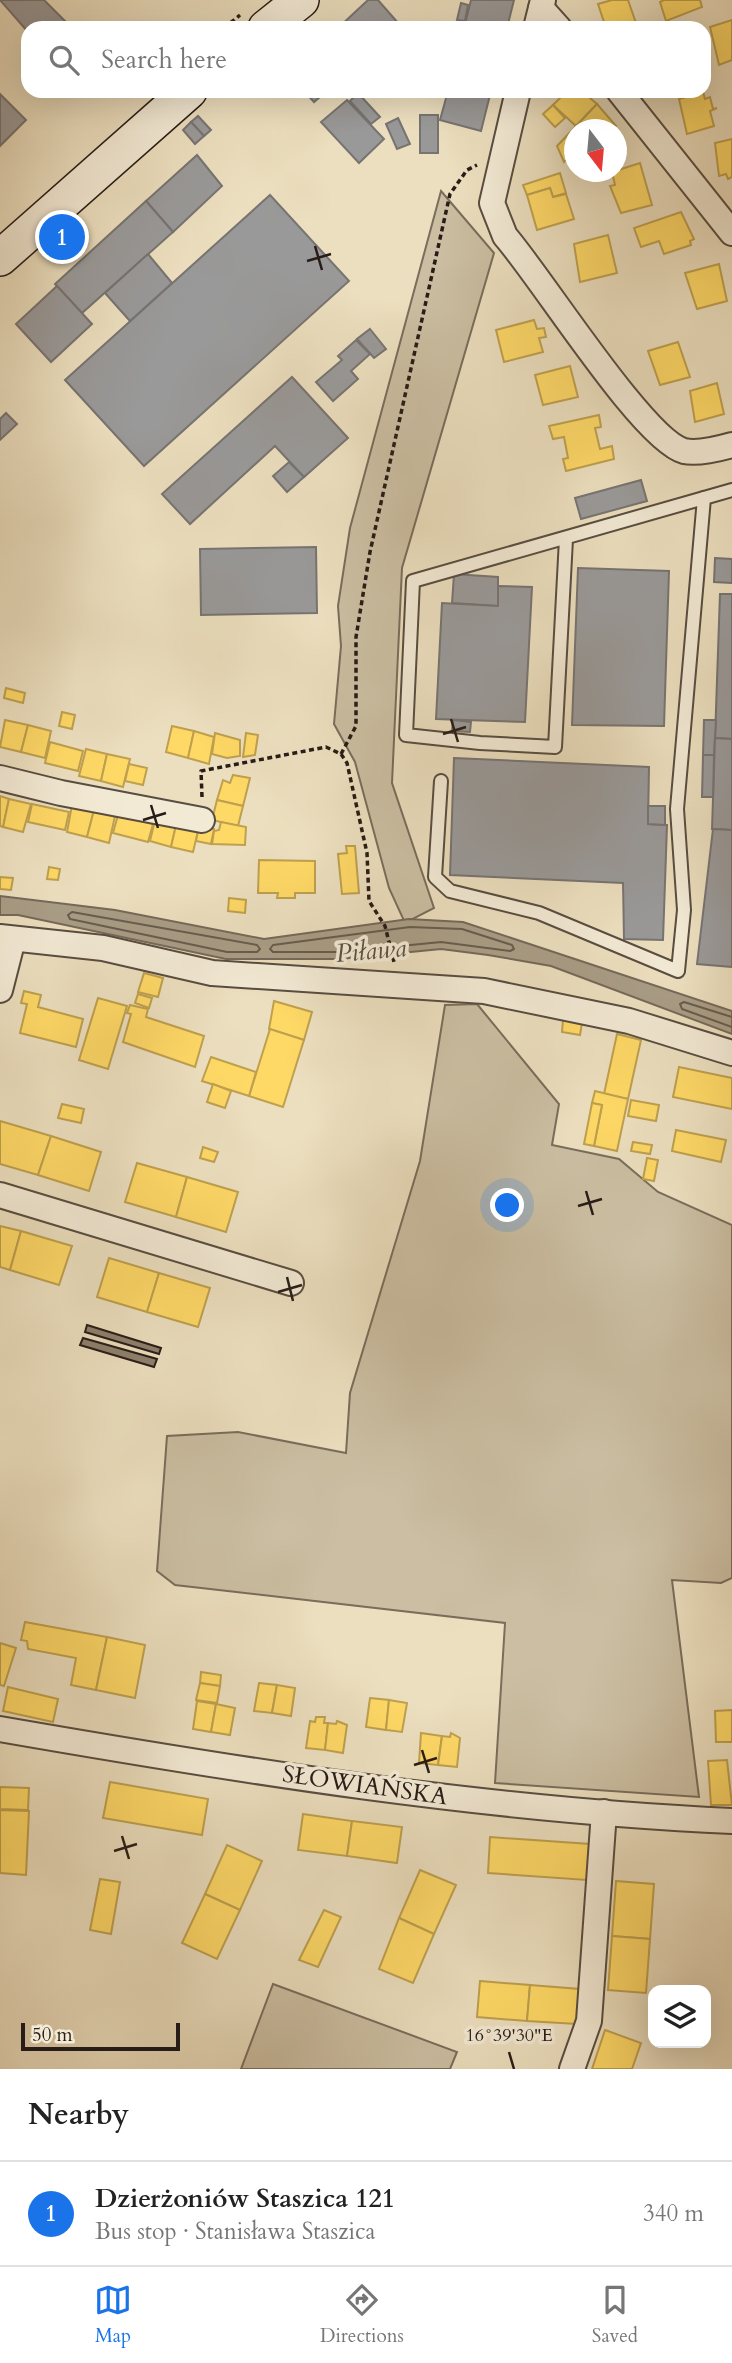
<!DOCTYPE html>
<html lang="en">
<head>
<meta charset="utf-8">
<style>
	body { margin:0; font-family:Cardo,serif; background:#f2f2f2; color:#222 }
	.controls { position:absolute; right:21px; bottom:21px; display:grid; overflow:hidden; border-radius:14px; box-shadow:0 7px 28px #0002 }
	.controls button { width:63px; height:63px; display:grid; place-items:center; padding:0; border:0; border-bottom:2px solid #e0e0e0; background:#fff; color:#222; font:35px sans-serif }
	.compass { position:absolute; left:564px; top:119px; width:63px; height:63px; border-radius:50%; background:#fff; box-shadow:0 7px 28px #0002; rotate:164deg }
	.scale { position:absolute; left:21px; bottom:18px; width:159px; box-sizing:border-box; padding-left:7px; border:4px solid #271c17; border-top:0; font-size:19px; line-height:24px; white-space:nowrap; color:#271c17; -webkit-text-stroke:5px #f3ead5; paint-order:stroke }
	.you { position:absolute; left:508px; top:1206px; width:24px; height:24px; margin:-18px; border:5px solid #fff; border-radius:50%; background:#1a73e8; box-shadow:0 0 0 10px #1a73e833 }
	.badge { display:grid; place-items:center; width:46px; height:46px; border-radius:50%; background:#1a73e8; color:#fff; font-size:23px; font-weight:700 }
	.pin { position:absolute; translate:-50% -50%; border:4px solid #fff; box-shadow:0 2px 7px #0006 }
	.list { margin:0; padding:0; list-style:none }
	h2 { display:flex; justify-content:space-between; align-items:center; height:91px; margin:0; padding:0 28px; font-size:30px }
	h2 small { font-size:23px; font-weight:400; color:#767676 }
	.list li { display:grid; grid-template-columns:46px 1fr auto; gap:21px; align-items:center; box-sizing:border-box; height:105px; padding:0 28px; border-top:2px solid #e0e0e0 }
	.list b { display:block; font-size:26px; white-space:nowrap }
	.list p { margin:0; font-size:23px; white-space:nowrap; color:#767676 }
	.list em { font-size:23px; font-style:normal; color:#767676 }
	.icon { flex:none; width:38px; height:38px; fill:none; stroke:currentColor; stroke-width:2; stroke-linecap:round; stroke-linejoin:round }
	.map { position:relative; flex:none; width:732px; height:2069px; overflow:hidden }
	.search { position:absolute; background:#fff; box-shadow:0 7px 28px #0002; left:21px; right:21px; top:21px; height:77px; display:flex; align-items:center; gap:18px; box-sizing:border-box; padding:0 24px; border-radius:21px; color:#767676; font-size:26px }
	.sheet { height:196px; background:#fff }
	nav { display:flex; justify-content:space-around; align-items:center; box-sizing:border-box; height:98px; border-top:2px solid #e0e0e0; background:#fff; font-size:19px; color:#767676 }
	nav a { display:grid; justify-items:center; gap:4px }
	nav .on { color:#1a73e8 }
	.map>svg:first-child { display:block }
	.green { fill:#cbbea2; stroke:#796d5c; stroke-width:2 }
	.water { fill:#a99d86; stroke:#75695a; stroke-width:2 }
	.homes { fill:#ffd966; stroke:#bea04e; stroke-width:2 }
	.industry { fill:#999; stroke:#777472; stroke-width:2 }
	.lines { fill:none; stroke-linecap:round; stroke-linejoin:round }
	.shore { stroke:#685c4e; stroke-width:2 }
	.building { fill:#8d816e; stroke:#271c17; stroke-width:2 }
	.lane-casing { stroke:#584d41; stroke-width:16 }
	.street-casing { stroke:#584d41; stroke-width:28 }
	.secondary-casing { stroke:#271c17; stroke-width:38 }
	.path { stroke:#271c17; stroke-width:3.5; stroke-dasharray:5 3.5; stroke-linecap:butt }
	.lane { stroke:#f3ead5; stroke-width:12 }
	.street { stroke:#f3ead5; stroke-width:24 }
	.secondary { stroke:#f3ead5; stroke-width:35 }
	.ticks { fill:none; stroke:#271c17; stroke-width:2.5 }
	.labels { text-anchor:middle; stroke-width:7; stroke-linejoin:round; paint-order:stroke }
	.street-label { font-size:24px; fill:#271c17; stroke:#f3ead5 }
	.water-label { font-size:26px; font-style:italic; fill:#5b5043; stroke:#f3ead5 }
	.ticks-label { font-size:18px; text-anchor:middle; fill:#271c17; stroke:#f3ead5; stroke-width:7; stroke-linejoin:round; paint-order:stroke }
</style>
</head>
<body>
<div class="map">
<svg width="732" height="2069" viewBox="0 0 732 2069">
	<rect width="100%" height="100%" fill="#ecdfbf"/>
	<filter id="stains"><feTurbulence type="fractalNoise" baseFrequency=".00286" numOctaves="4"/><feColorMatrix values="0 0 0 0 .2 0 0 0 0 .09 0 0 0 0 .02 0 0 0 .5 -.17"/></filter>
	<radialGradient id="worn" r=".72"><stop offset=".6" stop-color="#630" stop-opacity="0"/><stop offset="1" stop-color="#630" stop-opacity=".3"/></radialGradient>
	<g class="green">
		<path d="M441 191 494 253 402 568 392 783 434 908 405 923 389 888 355 762 334 724 341 646 338 606 350 528Z"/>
		<path d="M477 1004 559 1104 552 1145 619 1159 658 1192 732 1225V1578L721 1583 672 1580 699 1797 495 1783 505 1623 175 1585 157 1571 167 1436 238 1432 346 1453 350 1393 420 1161 445 1005Z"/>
		<path d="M273 1984 457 2052 450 2069H241Z"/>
	</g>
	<path class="water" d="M0 896 115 910 264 939 409 919 463 922 732 1011V1034L551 966 488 955 441 949 340 959H226L18 915H0Z"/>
	<g class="homes">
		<path d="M612 0H628L636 23 606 28 598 4Z"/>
		<path d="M664 0H700L702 7 666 21 660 2Z"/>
		<path d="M732 20V60L719 65 710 27Z"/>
		<path d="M567 91H582L597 104 576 126 553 105Z"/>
		<path d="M703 92 705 99 710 97 713 109 717 108 710 111 714 126 687 134 679 99Z"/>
		<path d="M597 104 616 126 613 130H579L576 126Z"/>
		<path d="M553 105 565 118 555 127 543 114Z"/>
		<path d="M576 126 579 130H574V151L564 162 557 146Z"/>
		<path d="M732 139V177L728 179 726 174 719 176 715 143Z"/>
		<path d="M640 163 652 205 621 213 610 186 615 185 612 172Z"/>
		<path d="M560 173 566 193 553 197 550 188 527 195 523 185Z"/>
		<path d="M550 188 553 197 566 194 574 219 537 230 527 195Z"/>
		<path d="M681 212 694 239 690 241 691 245 664 254 659 241 641 247 634 228Z"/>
		<path d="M608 235 617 273 580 282 574 244Z"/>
		<path d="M719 264 727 301 697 309 685 273Z"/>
		<path d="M534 320 537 329 544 328 546 337 539 338 543 352 504 362 496 330Z"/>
		<path d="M678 342 690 377 660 385 648 351Z"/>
		<path d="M570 366 578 397 543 405 535 375Z"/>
		<path d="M717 383 724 414 695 422 690 391Z"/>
		<path d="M599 415 601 427 595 428 600 449 612 446 614 459 566 471 563 459 568 458 564 437 553 439 549 426Z"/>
		<path d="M6 688 25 693 23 703 4 698Z"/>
		<path d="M62 712 75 715 72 729 59 726Z"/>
		<path d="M5 720 28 725 21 752 0 747Z"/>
		<path d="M28 725 51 731 45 758 21 752Z"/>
		<path d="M172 726 194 731 188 758 166 752Z"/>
		<path d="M194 731 214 737 209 764 188 758Z"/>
		<path d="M215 733 240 740V756L227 758 212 754Z"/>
		<path d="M246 733 258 735 255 755 243 757Z"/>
		<path d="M50 742 83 751 78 771 45 763Z"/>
		<path d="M86 749 107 754 101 781 79 776Z"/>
		<path d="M107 754 130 759 123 787 101 781Z"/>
		<path d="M129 764 147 768 143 785 125 781Z"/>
		<path d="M233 775 250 778 243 806 217 800 223 780 230 783Z"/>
		<path d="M0 796 9 799 3 827 0 826Z"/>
		<path d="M9 799 31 804 23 832 3 827Z"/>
		<path d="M217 800 243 806 238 826 212 820Z"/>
		<path d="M32 804 69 812 65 830 28 822Z"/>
		<path d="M72 805 94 810 87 837 67 832Z"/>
		<path d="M94 810 115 816 109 843 87 837Z"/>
		<path d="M118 815 153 824 148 842 113 833Z"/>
		<path d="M156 816 177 821 171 847 150 841Z"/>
		<path d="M177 821 199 827 193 852 171 847Z"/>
		<path d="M221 822 246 827 245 845 212 844 214 831 219 830Z"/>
		<path d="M199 826 214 829 211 844 196 841Z"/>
		<path d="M346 846H355L359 893 342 894 338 854 347 853Z"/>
		<path d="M259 860 315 861V893H295V898H277L278 893H258Z"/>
		<path d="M49 867 60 869 58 880 47 879Z"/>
		<path d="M0 877 13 878 11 890 0 889Z"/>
		<path d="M229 898 246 900 245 913 228 911Z"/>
		<path d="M144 973 163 978 158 997 138 992Z"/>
		<path d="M24 991 41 995 38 1007 83 1019 76 1047 20 1033 27 1004 21 1003Z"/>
		<path d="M138 994 152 998 149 1008 135 1003Z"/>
		<path d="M98 998 127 1006 108 1069 79 1060Z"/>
		<path d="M274 1001 312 1012 304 1040 269 1029Z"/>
		<path d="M130 1005 148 1009 146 1017 204 1036 195 1067 123 1042 131 1014 127 1013Z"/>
		<path d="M563 1020 582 1023 580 1035 562 1032Z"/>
		<path d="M270 1029 304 1040 283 1107 249 1096Z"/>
		<path d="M617 1034 641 1040 628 1099 604 1094Z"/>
		<path d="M211 1057 256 1072 249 1096 202 1081Z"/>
		<path d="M679 1067 732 1078V1109L673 1097Z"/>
		<path d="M213 1084 231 1091 225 1108 207 1102Z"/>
		<path d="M595 1091 628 1099 617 1151 594 1146 602 1105 592 1103Z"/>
		<path d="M631 1100 659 1105 656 1121 628 1116Z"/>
		<path d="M592 1103 602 1105 594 1146 584 1144Z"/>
		<path d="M62 1104 84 1109 81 1123 58 1118Z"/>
		<path d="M0 1121 51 1136 38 1175 0 1164Z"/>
		<path d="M676 1130 726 1140 721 1162 672 1151Z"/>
		<path d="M51 1136 101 1152 89 1191 38 1175Z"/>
		<path d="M633 1142 652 1145 650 1154 631 1151Z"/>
		<path d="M203 1147 218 1152 214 1162 200 1158Z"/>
		<path d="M647 1158 658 1160 654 1181 643 1179Z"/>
		<path d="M137 1163 187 1177 176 1217 125 1202Z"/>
		<path d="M187 1177 238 1192 226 1232 176 1217Z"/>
		<path d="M0 1226 21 1231 10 1270 0 1267Z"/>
		<path d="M21 1231 72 1246 59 1285 10 1270Z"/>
		<path d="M109 1258 159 1273 147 1312 97 1297Z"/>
		<path d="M159 1273 210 1288 198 1327 147 1312Z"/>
		<path d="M25 1622 107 1637 96 1690 71 1685 76 1658 28 1649 27 1641 21 1640Z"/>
		<path d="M107 1637 145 1645 135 1698 96 1690Z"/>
		<path d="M0 1643 16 1648 4 1686 0 1685Z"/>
		<path d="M201 1672 221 1675 220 1686 200 1683Z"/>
		<path d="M200 1683 220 1686 217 1703 196 1700Z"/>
		<path d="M259 1683 277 1685 272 1713 254 1711Z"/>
		<path d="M277 1685 295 1688 291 1716 272 1713Z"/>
		<path d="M8 1687 58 1699 53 1722 3 1711Z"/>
		<path d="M370 1698 389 1700 386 1730 366 1727Z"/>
		<path d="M389 1700 407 1703 402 1732 386 1730Z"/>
		<path d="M197 1701 216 1704 211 1732 193 1729Z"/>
		<path d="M216 1704 235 1708 230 1735 211 1732Z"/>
		<path d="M732 1710V1742H716L715 1711Z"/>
		<path d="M316 1717H325L324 1723H328L325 1750 306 1748 310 1721 315 1722Z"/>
		<path d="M337 1721 347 1725 343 1753 325 1750 328 1723 336 1724Z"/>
		<path d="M421 1733 442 1736 438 1765 419 1763Z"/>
		<path d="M451 1733 460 1738 457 1767 438 1765 442 1736 450 1737Z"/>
		<path d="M727 1760 732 1805H711L708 1761Z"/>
		<path d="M110 1782 208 1799 202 1835 103 1818Z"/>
		<path d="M0 1787 29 1788 28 1810 0 1809Z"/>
		<path d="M0 1810 29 1811 26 1875 0 1873Z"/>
		<path d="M303 1814 352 1821 347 1856 298 1850Z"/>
		<path d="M352 1821 402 1827 397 1863 347 1856Z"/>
		<path d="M490 1837 590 1844 587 1880 488 1873Z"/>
		<path d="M227 1845 262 1861 240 1910 205 1894Z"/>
		<path d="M420 1870 456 1885 434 1934 399 1918Z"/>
		<path d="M100 1879 120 1882 111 1934 90 1930Z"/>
		<path d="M616 1881 654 1884 650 1939 612 1936Z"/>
		<path d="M205 1894 240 1910 217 1959 182 1943Z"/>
		<path d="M324 1910 341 1917 318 1967 299 1960Z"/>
		<path d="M399 1918 434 1934 413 1983 379 1969Z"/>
		<path d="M612 1936 650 1939 646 1993 608 1990Z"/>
		<path d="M480 1981 530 1985 527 2021 477 2017Z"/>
		<path d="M530 1985 580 1989 577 2024 527 2021Z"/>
		<path d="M605 2030 641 2043 632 2069H592Z"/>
	</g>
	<g class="industry">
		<path d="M0 0H44L72 28H28V32Z"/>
		<path d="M368 0H378L399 24 395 28H338Z"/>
		<path d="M471 0H514L507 28H464Z"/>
		<path d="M461 3 468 5 465 21 457 20Z"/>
		<path d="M304 91H327L314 102Z"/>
		<path d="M448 91H491L481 131 440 120Z"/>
		<path d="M358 93 380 117 371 124 350 101Z"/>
		<path d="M0 94 26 120 0 146Z"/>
		<path d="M347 100 384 139 359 163 321 122Z"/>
		<rect x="420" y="115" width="18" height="38"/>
		<path d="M198 116 211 130 204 136 191 122Z"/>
		<path d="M398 118 410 144 397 149 386 124Z"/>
		<path d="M191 122 204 136 195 144 183 130Z"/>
		<path d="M197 155 222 186 173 232 146 201Z"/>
		<path d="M270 195 349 281 144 466 65 380Z"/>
		<path d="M146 201 173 232 82 313 55 284Z"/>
		<path d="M148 254 172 283 130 321 105 293Z"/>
		<path d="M57 286 92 324 51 362 16 324Z"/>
		<path d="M370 329 386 349 374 358 357 339Z"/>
		<path d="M356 340 370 354 351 371 358 379 333 401 316 382 342 360 338 356Z"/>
		<path d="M292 377 348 438 304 477 275 446 190 524 162 494Z"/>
		<path d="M6 413 17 424 0 440V419Z"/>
		<path d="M289 462 304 477 287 492 273 476Z"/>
		<path d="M641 480 647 501 581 519 575 498Z"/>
		<path d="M316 547 317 613 201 615 200 549Z"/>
		<path d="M715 558 732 559V583L714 582Z"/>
		<path d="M578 568 669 571 664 726 572 725Z"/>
		<path d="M454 574 498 577V606L452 603Z"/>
		<path d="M498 586 532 587 525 722 436 719 442 603 498 606Z"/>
		<path d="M720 594H732V739L715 738Z"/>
		<path d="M453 720 471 722 470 732 452 731Z"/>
		<path d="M704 720H716L714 755H703Z"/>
		<path d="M715 738 732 739V830L712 829Z"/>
		<path d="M703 755H714L713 797H702Z"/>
		<path d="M454 758 649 767 648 824 667 825 663 940 624 939 623 883 450 875Z"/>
		<path d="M648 806H665V825L648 824Z"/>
		<path d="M713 829 732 830V967L697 964Z"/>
	</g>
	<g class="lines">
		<g class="shore">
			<path d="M72 912 257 945 260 949 257 952H227L70 919 68 915Z"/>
			<path d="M410 927 462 929 512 945 514 949 510 951 441 942 340 952H273L270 949 273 945Z"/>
			<path d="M732 1017 684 1002 680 1004 682 1009 732 1027"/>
		</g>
	</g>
	<g class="building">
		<path d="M87 1325 161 1348 159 1354 85 1332Z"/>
		<path d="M83 1338 157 1359 154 1367 80 1345Z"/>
	</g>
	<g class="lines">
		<defs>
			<g id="lane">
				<path d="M566 539 555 747 480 743 406 735 413 581 704 498"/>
				<path d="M441 781 435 877 450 891 539 913 678 971 684 910 677 809 704 498 732 490"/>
			</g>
			<g id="street">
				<path d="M541 8 559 28"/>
				<path d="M536 28 543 0"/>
				<path d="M518 91 492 203 505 236C541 277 643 440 684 451 698 454 718 449 732 445"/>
				<path d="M619 91 732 233"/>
				<path d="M0 778 61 793 202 820"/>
				<path d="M0 937 103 948 212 973 484 991 629 1021 732 1053"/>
				<path d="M0 990 13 939"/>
				<path d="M0 1195 291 1283"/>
				<path d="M0 1729C242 1771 486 1810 732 1821"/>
				<path d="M572 2069 589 2021 604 1812"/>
			</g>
			<g id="secondary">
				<path d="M266 28 301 0"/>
				<path d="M0 258 189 91"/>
			</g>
		</defs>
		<use href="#lane" class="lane-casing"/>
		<use href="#street" class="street-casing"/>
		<use href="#secondary" class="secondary-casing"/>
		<g class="path">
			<path d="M224 28 240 15"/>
			<path d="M341 754 356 726V637L370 552 450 194 467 170 477 165"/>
			<path d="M202 797 201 771 326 747 341 754 347 763 367 853 369 901 385 926 394 962"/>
		</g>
		<use href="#lane" class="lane"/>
		<use href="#street" class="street"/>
		<use href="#secondary" class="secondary"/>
	</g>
	<path class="ticks" d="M315 246 322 270M307 261 331 254M451 719 458 742M443 734 466 727M151 805 158 828M143 820 166 813M586 1191 593 1215M578 1206 602 1199M287 1277 293 1301M278 1292 302 1285M422 1750 429 1773M414 1765 437 1758M122 1836 129 1859M114 1851 137 1844M509 2052 514 2069"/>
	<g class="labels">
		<g class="street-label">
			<text transform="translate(365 1785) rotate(8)" y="8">SŁOWIAŃSKA</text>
		</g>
		<g class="water-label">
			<text transform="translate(371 950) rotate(-5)" y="9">Piława</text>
		</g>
	</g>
	<g class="ticks-label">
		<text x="509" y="2041">16°39'30"E</text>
	</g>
	<rect width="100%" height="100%" filter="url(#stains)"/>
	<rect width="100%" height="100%" fill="url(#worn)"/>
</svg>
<div class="controls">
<button><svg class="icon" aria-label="layers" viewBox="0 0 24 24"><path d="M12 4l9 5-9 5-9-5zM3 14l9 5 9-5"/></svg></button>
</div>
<svg class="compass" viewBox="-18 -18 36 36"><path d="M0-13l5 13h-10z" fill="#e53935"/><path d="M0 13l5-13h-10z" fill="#767676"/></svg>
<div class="scale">50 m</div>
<div class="you"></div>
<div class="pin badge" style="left:62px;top:237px">1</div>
<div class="search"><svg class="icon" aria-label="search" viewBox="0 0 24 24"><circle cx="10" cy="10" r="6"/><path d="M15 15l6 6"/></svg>Search here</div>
</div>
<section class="sheet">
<h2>Nearby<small></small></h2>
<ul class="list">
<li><span class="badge">1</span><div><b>Dzierżoniów Staszica 121</b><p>Bus stop · Stanisława Staszica</p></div><em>340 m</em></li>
</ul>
</section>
<nav>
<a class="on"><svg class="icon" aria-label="map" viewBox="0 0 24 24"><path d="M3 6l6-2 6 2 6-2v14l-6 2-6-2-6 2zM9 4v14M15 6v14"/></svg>Map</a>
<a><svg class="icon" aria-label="directions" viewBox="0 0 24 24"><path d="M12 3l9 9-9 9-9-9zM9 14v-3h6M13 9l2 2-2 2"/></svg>Directions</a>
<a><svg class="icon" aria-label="saved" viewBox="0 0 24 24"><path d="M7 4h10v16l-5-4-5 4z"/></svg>Saved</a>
</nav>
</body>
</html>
